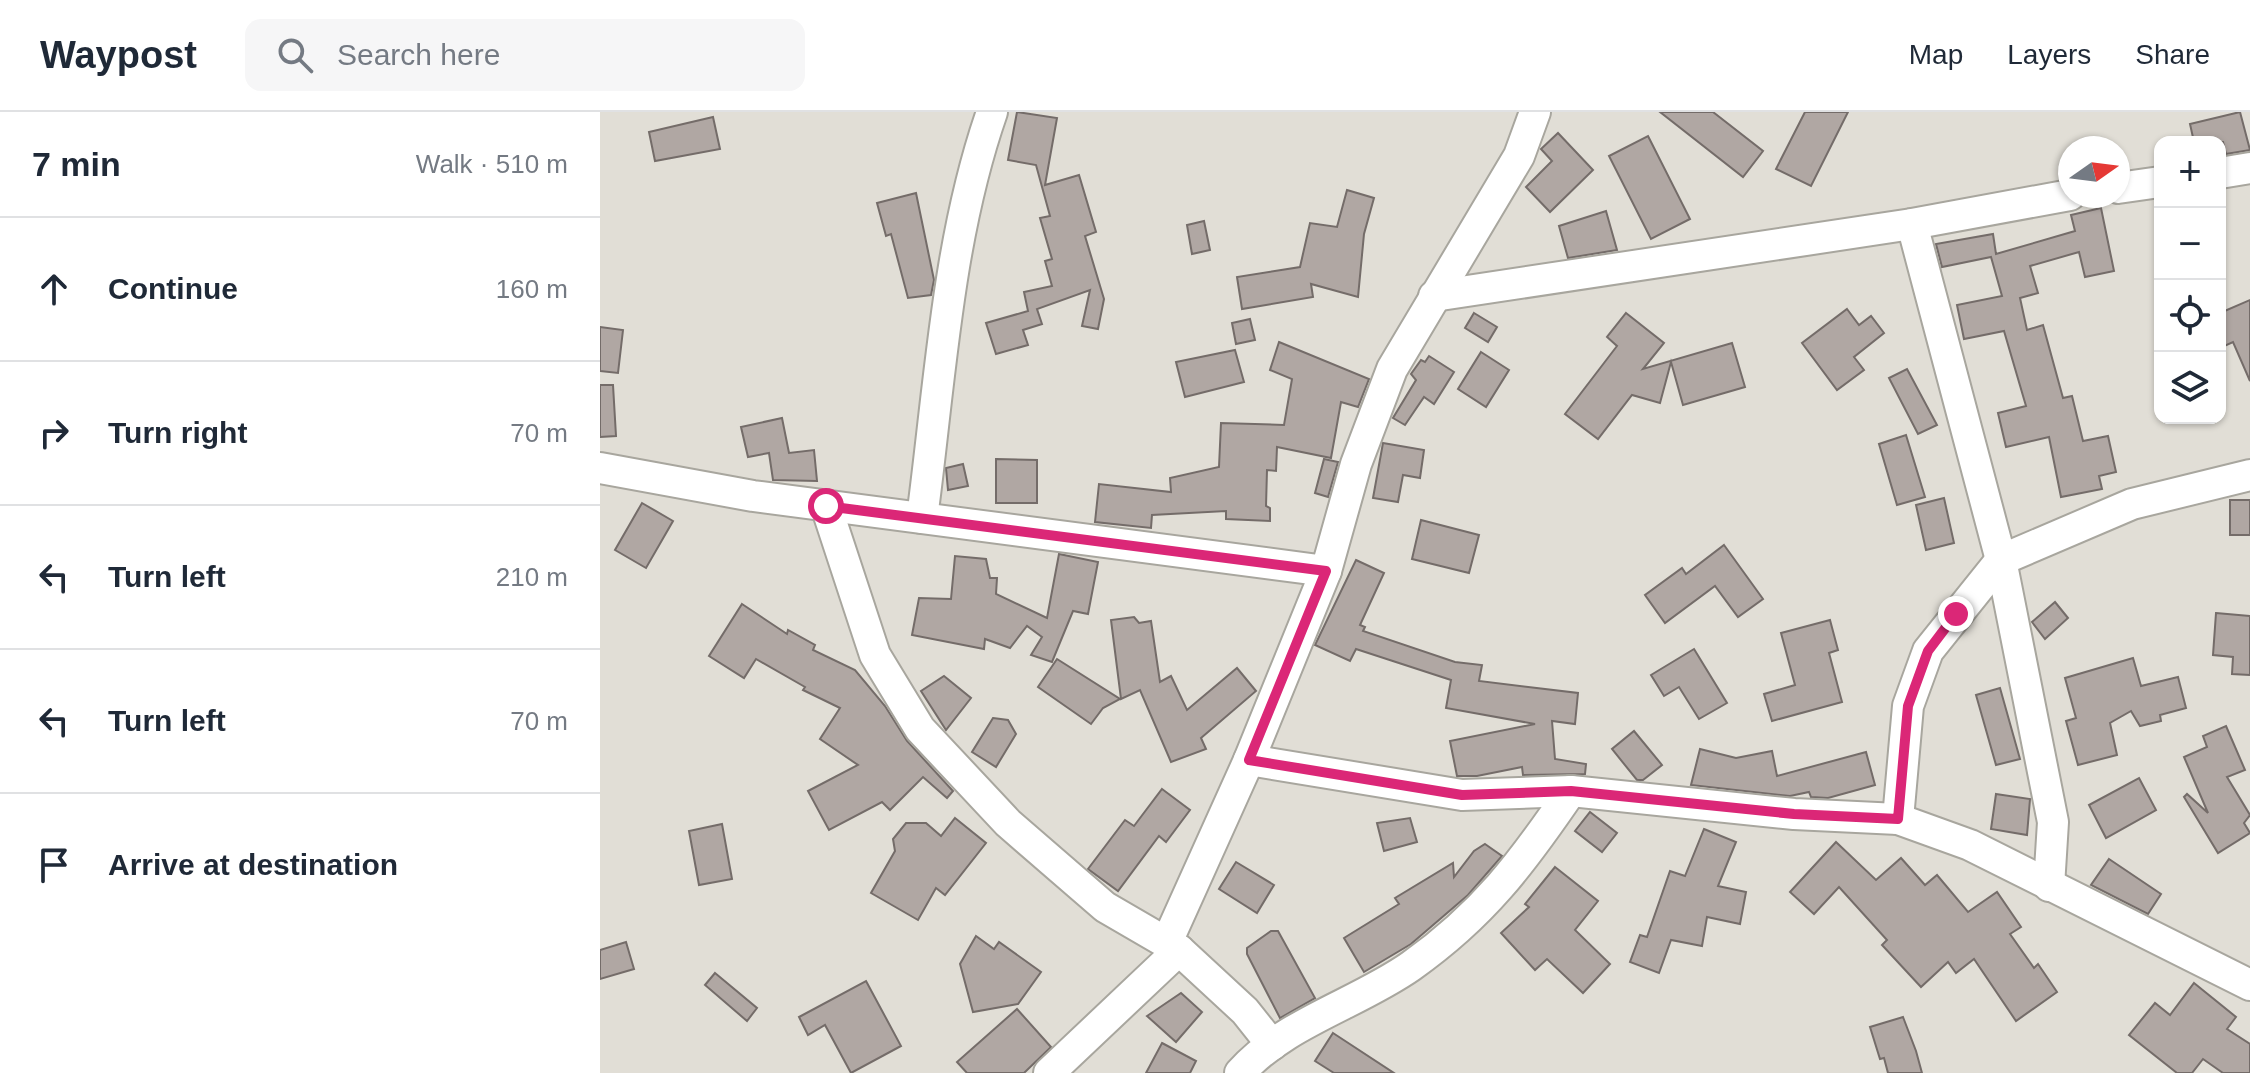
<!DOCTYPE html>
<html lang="en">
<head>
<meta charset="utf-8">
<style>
	body { margin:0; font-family:Helvetica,sans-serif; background:#f6f6f7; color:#1f2937 }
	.controls { position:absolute; right:24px; top:24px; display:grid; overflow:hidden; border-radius:16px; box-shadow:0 2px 6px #0004 }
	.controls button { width:72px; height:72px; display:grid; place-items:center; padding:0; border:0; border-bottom:2px solid #e0e1e3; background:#fff; color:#1f2937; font:40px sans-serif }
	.compass { position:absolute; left:1458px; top:24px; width:72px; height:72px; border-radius:50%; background:#fff; box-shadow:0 2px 6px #0004; rotate:76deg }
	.stop { position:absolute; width:24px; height:24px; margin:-18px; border:6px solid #db2777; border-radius:50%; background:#fff }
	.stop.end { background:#db2777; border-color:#fff; box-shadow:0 2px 8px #0008 }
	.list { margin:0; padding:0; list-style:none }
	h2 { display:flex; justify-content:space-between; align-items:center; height:104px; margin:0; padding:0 32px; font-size:34px }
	h2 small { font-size:26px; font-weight:400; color:#747a83 }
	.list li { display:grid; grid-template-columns:52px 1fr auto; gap:24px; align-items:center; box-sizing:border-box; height:144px; padding:0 32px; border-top:2px solid #e0e1e3 }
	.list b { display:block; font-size:30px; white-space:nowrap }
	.list em { font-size:26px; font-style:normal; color:#747a83 }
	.icon { flex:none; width:44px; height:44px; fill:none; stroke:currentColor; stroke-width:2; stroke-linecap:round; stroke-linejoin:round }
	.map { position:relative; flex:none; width:1650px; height:961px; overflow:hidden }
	header { display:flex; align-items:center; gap:48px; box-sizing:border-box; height:112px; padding:0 40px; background:#fff; border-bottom:2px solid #e0e1e3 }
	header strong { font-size:38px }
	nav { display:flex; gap:44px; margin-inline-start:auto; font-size:28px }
	.search { width:560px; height:72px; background:#f6f6f7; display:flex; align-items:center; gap:20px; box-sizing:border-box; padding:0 28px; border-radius:16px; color:#747a83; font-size:30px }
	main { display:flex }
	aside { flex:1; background:#fff }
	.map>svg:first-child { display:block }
	.building { fill:#b0a7a3; stroke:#746c69; stroke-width:2 }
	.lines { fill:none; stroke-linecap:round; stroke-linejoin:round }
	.minor-casing { stroke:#a8a69e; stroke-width:34 }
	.minor { stroke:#fff; stroke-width:30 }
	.route { stroke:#db2777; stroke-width:10 }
</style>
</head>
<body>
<header>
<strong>Waypost</strong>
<div class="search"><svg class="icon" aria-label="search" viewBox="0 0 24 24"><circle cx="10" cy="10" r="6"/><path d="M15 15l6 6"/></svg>Search here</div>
<nav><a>Map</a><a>Layers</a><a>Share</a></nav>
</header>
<main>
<aside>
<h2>7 min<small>Walk · 510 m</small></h2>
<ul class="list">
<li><svg class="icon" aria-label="ahead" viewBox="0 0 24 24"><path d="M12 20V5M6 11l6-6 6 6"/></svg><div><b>Continue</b></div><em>160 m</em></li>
<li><svg class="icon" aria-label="right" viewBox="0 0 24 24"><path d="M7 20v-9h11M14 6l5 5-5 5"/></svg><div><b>Turn right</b></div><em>70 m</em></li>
<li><svg class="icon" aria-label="left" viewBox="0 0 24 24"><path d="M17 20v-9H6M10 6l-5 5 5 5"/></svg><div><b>Turn left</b></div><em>210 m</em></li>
<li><svg class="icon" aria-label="left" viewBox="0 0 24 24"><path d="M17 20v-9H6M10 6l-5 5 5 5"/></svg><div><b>Turn left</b></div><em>70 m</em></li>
<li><svg class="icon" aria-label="arrive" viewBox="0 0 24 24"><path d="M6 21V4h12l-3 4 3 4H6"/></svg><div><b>Arrive at destination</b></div></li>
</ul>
</aside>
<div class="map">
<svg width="1650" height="961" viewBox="0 0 1650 961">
	<rect width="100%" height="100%" fill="#e1ded6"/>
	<g class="building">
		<path d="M417 0 457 6 445 73 479 63 496 120 485 124 504 187 498 217 482 214 490 178 437 197 442 212 423 218 428 233 396 242 386 211 428 199 424 180 452 174 445 149 452 147 440 106 450 104 436 53 408 48Z"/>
		<path d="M1060 0H1113L1163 39 1143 65Z"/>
		<path d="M1205 0H1248L1211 74 1176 57Z"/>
		<path d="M1640 0 1650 38 1626 42 1623 30H1594L1590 12Z"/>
		<path d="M113 5 120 37 55 49 49 20Z"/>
		<path d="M958 21 993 58 950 100 926 75 952 49 941 37Z"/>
		<path d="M1048 24 1090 107 1051 127 1009 44Z"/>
		<path d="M747 78 774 86 764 122 758 185 711 172 713 185 642 197 637 165 700 155 710 111 737 115Z"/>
		<path d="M316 81 334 168 331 183 308 186 291 122 286 124 277 91Z"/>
		<path d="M1501 96 1514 159 1485 165 1479 140 1430 154 1438 181 1420 186 1427 218 1443 213 1463 286 1472 284 1483 329 1508 324 1516 360 1499 364 1502 377 1461 385 1449 325 1406 335 1398 301 1426 294 1404 219 1364 227 1357 193 1402 184 1391 145 1342 155 1336 132 1393 122 1396 142 1475 119 1471 103Z"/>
		<path d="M1006 99 1017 138 968 146 959 114Z"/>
		<path d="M604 109 610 138 592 142 587 113Z"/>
		<path d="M1650 188V269L1633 230 1620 236V201Z"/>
		<path d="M1247 197 1259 213 1271 204 1284 221 1254 245 1264 258 1237 278 1202 231Z"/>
		<path d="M874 201 897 215 888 230 865 216Z"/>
		<path d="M1026 201 1064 231 1043 257 1132 231 1145 275 1083 293 1071 250 1060 291 1032 283 998 327 965 302 1017 234 1007 225Z"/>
		<path d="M650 207 655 228 636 232 632 211Z"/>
		<path d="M0 215 23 218 18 261 0 259Z"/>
		<path d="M679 230 769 267 758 295 741 290 731 346 677 335 676 359 667 358 666 394 670 396V409L626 407V399L552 403 551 416 495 410 499 372 571 380 570 366 619 355 621 311 684 313 692 267 670 258Z"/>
		<path d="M635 238 644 270 585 285 576 250Z"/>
		<path d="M881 240 909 258 886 295 858 277Z"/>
		<path d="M829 244 854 260 834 292 824 285 805 313 793 306 816 268 811 262 821 248 825 250Z"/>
		<path d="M1307 257 1337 313 1318 322 1289 266Z"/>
		<path d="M0 273H13L16 324 0 325Z"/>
		<path d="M182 306 189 341 214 338 217 369 173 368 169 341 148 345 141 315Z"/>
		<path d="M1306 323 1325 385 1297 393 1279 332Z"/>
		<path d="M783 331 824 338 820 366 803 363 798 390 773 386Z"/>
		<path d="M396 347 437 348V391H396Z"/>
		<path d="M724 347 738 350 728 385 715 381Z"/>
		<path d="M363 352 368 374 348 378 346 356Z"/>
		<path d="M1344 386 1354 431 1326 438 1316 393Z"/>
		<rect x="1630" y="388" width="20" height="35"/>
		<path d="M42 391 73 409 46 456 15 438Z"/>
		<path d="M821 408 879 423 869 461 812 447Z"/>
		<path d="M1124 433 1163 487 1138 505 1115 474 1065 511 1045 483 1082 456 1086 462Z"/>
		<path d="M459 442 498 450 488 502 473 499 452 550 431 543 442 525 427 514 410 536 385 527 384 537 312 523 319 486 351 487 355 444 386 447 390 466H397L396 482 447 506Z"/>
		<path d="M756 448 784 461 760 513 765 515 763 519 855 550 882 553 879 569 978 581 975 612 952 609 955 647 986 652 985 662 923 663 922 655 877 664H857L850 629 935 612 846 596 851 568 756 537 750 549 715 533Z"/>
		<path d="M1455 490 1468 506 1445 527 1432 510Z"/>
		<path d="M142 492 187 522 188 518 215 533 213 538 255 558 285 594 307 629 353 679 347 686 323 665 290 698 282 690 229 718 208 679 258 653 220 627 240 596 203 578 205 575 156 547 144 566 109 544Z"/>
		<path d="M1616 501 1650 504V563L1632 562 1633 545 1613 543Z"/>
		<path d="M534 505 539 511 551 509 560 570 571 564 587 598 637 556 656 579 601 626 606 637 571 650 540 578 521 587 511 508Z"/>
		<path d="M1230 508 1238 538 1229 541 1242 590 1172 609 1164 582 1195 573 1181 521Z"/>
		<path d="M1094 537 1127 591 1099 607 1079 575 1064 584 1051 563Z"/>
		<path d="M1533 546 1541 574 1578 565 1586 596 1560 603 1561 609 1540 614 1531 599 1510 611 1517 643 1478 653 1466 609 1476 606 1465 566Z"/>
		<path d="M457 547 520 587 503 596 491 612 438 575Z"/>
		<path d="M344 564 371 586 346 618 321 579Z"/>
		<path d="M1400 576 1420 647 1396 653 1376 583Z"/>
		<path d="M393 606 408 608 416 622 396 655 372 640Z"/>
		<path d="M1626 614 1645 658 1627 665 1650 703 1644 711 1650 721 1618 741 1584 685 1587 682 1608 701 1584 645 1607 635 1603 624Z"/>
		<path d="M1034 619 1062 653 1043 668H1037L1012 637Z"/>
		<path d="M1100 637 1136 646 1172 639 1177 664 1266 640 1275 673 1228 686 1211 685 1209 680 1190 684 1091 673Z"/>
		<path d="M1539 666 1556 698 1506 726 1489 693Z"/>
		<path d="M562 677 590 698 566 730 559 724 518 779 488 757 525 708 534 714Z"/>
		<path d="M1396 682 1430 687 1427 723 1391 717Z"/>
		<path d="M990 700 1017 721 1002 740 975 719Z"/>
		<path d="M355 706 386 731 345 783 336 776 318 808 271 781 295 739 293 727 306 711H326L341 724Z"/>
		<path d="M810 706 817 730 784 739 777 711Z"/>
		<path d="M122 712 132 767 99 773 89 719Z"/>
		<path d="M1104 717 1136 730 1118 774 1146 780 1140 812 1107 805 1102 834 1071 828 1059 861 1030 850 1040 823 1047 825 1070 759 1085 764Z"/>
		<path d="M1236 730 1276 768 1301 746 1325 773 1337 763 1368 800 1397 780 1421 815 1410 822 1434 856 1438 852 1457 880 1416 909 1374 847 1356 861 1348 850 1321 875 1282 833 1287 828 1239 775 1214 802 1190 780Z"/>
		<path d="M885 732 902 744 868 783 811 832 764 860 744 826 799 792 795 786 853 751 854 765 874 739Z"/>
		<path d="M1509 747 1561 782 1548 802 1491 773Z"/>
		<path d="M636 750 674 773 657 801 619 777Z"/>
		<path d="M955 755 998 789 975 818 1010 852 983 881 947 847 935 858 901 821 929 795 925 792Z"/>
		<path d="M671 819H678L715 886 680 906 647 842V836Z"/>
		<path d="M376 824 394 837 399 830 441 860 418 892 373 900 360 852Z"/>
		<path d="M26 830 34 857 0 867V838Z"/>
		<path d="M115 861 157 896 147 909 105 873Z"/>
		<path d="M266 869 301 934 251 961 225 913 208 923 199 905Z"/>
		<path d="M1594 871 1636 905 1627 917 1650 932V961H1623L1603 947 1592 961H1577L1529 923 1555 891 1570 903Z"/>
		<path d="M581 881 602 900 576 930 547 904Z"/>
		<path d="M417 897 451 935 424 961H367L357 950Z"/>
		<path d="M1303 905 1316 939 1322 961H1288L1284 946 1280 947 1270 915Z"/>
		<path d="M733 921 794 961H734L715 949Z"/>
		<path d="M562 931 596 949 590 961H546Z"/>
	</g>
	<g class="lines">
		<defs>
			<g id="minor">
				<path d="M1620 61 1650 56"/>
				<path d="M1518 76 1560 70"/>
				<path d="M1312 112 1401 448 1453 710 1449 774"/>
				<path d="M834 184 1312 112 1470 83"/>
				<path d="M0 356 153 384 726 459"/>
				<path d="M226 394 275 543 320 617 408 711 505 795 579 838 645 899 672 933"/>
				<path d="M322 406C340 271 347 129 392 0"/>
				<path d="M649 648 862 683 971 679 1194 702 1298 707 1370 733 1650 873"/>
				<path d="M1298 707 1308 594 1328 539 1401 448 1532 392 1650 363"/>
				<path d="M567 830 649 648 726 459 756 352 792 257 919 44 935 0"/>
				<path d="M449 961 579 838"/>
				<path d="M640 961C684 911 757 892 811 854 883 803 922 751 971 679"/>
			</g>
		</defs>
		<use href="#minor" class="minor-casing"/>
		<use href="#minor" class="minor"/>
	</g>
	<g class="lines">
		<path class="route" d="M226 394 726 459 649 648 862 683 971 679 1194 702 1298 707 1308 594 1328 539 1356 502"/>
	</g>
</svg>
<div class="controls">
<button>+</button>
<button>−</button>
<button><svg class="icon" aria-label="locate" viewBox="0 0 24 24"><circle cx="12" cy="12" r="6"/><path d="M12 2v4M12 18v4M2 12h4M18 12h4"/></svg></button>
<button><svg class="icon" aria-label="layers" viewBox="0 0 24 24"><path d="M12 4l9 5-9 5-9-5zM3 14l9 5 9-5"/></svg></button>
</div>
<svg class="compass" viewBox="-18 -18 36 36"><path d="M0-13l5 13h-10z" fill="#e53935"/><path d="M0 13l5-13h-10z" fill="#747a83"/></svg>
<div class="stop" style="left:226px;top:394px"></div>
<div class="stop end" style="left:1356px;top:502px"></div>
</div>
</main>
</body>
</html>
